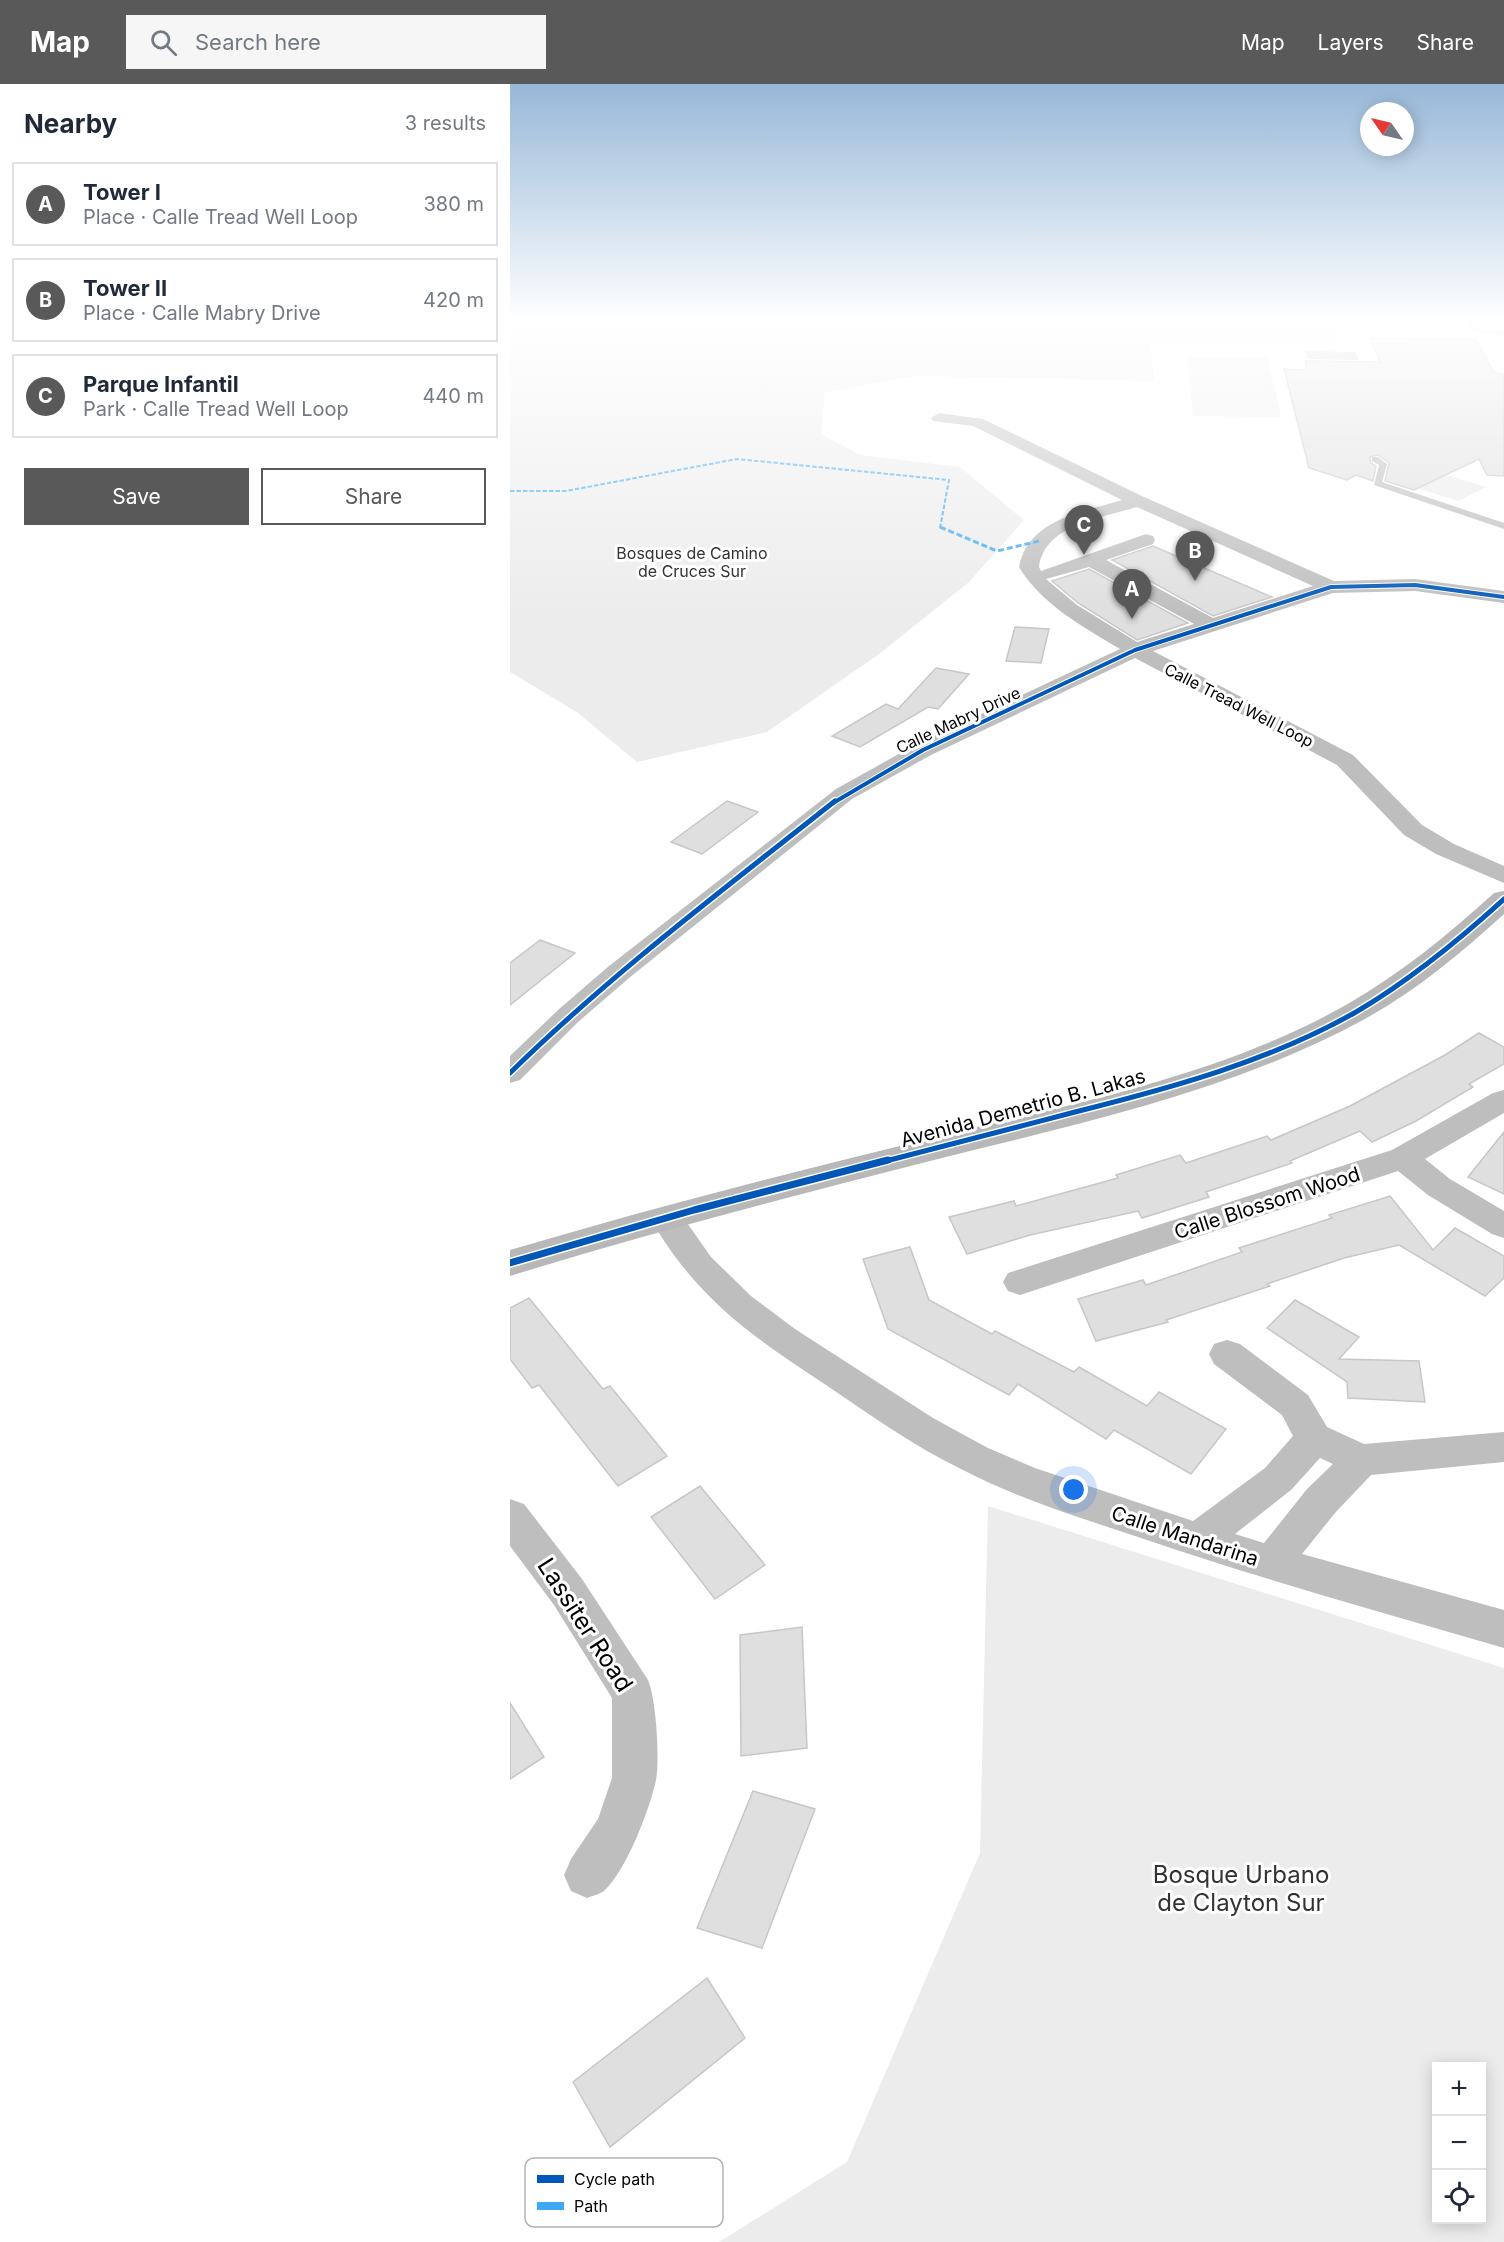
<!DOCTYPE html>
<html lang="en">
<head>
<meta charset="utf-8">
<style>
	body { margin:0; font-family:Inter,sans-serif; background:#f6f6f7; color:#1f2937 }
	.controls { position:absolute; right:18px; bottom:18px; display:grid; overflow:hidden; border-radius:0px; box-shadow:0 3px 15px #0003 }
	.controls button { width:54px; height:54px; display:grid; place-items:center; padding:0; border:0; border-bottom:2px solid #e0e1e3; background:#fff; color:#1f2937; font:30px sans-serif }
	.compass { position:absolute; left:850px; top:18px; width:54px; height:54px; border-radius:50%; background:#fff; box-shadow:0 3px 15px #0003; rotate:304deg }
	.you { position:absolute; left:564px; top:1406px; width:21px; height:21px; margin:-15px; border:4px solid #fff; border-radius:50%; background:#1a73e8; box-shadow:0 0 0 9px #1a73e833 }
	.badge { display:grid; place-items:center; width:39px; height:39px; border-radius:50%; background:#595959; color:#fff; font-size:20px; font-weight:700 }
	.pin { position:absolute; translate:-50% -50px; filter:drop-shadow(0 2px 3px #0008) }
	.pin::after { content:''; position:absolute; top:32px; width:21px; height:18px; background:inherit; clip-path:polygon(0 0,100% 0,50% 100%) }
	.list { margin:0; padding:0; list-style:none }
	h2 { display:flex; justify-content:space-between; align-items:center; height:78px; margin:0; padding:0 24px; font-size:26px }
	h2 small { font-size:20px; font-weight:400; color:#747a83 }
	.list li { display:grid; grid-template-columns:39px 1fr auto; gap:18px; align-items:center; box-sizing:border-box; height:84px; margin:0 12px 12px; padding:0 12px; border:2px solid #e0e1e3; border-radius:0px }
	.list b { display:block; font-size:22px; white-space:nowrap }
	.list p { margin:0; font-size:20px; white-space:nowrap; color:#747a83 }
	.list em { font-size:20px; font-style:normal; color:#747a83 }
	.actions { display:flex; gap:12px; padding:18px 24px }
	.actions a { flex:1; padding:14px 0; border:2px solid #595959; border-radius:0px; text-align:center; font-size:21px; color:#595959 }
	.actions .main { background:#595959; color:#fff }
	.icon { flex:none; width:33px; height:33px; fill:none; stroke:currentColor; stroke-width:2; stroke-linecap:round; stroke-linejoin:round }
	.map { position:relative; flex:none; width:994px; height:2158px; overflow:hidden }
	header { display:flex; align-items:center; gap:36px; box-sizing:border-box; height:84px; padding:0 30px; background:#595959; color:#fff }
	header strong { font-size:28px }
	nav { display:flex; gap:33px; margin-inline-start:auto; font-size:21px }
	.search { width:420px; height:54px; background:#f6f6f7; display:flex; align-items:center; gap:15px; box-sizing:border-box; padding:0 21px; border-radius:0px; color:#747a83; font-size:22px }
	main { display:flex }
	aside { flex:1; background:#fff }
	.map>svg:first-child { display:block }
	.green { fill:#ececec; fill-rule:evenodd }
	.water { fill:#bfbfbf }
	.building { fill:#dfdfdf; stroke:#c7c7c7; stroke-width:1.5 }
	.lines { fill:none; stroke-linecap:round; stroke-linejoin:round }
	.lane { fill:#bebebe; fill-rule:evenodd }
	.street { fill:#bebebe; fill-rule:evenodd }
	.secondary { fill:#b8b8b8; fill-rule:evenodd }
	.quiet-far1 { stroke:#3fa9f5; stroke-width:2; stroke-dasharray:4.5 2; stroke-linecap:butt }
	.quiet { stroke:#3fa9f5; stroke-width:3; stroke-dasharray:6 3; stroke-linecap:butt }
	.cycleway-far2-casing { stroke:#fff; stroke-width:6 }
	.cycleway-far1-casing { stroke:#fff; stroke-width:8 }
	.cycleway-casing { stroke:#fff; stroke-width:10 }
	.cycleway-far2 { stroke:#0057b8; stroke-width:4 }
	.cycleway-far1 { stroke:#0057b8; stroke-width:5 }
	.cycleway { stroke:#0057b8; stroke-width:7 }
	.labels { text-anchor:middle; stroke-width:6; stroke-linejoin:round; paint-order:stroke }
	.far-park-label { font-size:16px; fill:#333; stroke:#fff }
	.far-street-label { font-size:16px; fill:#000; stroke:#fff }
	.street-label { font-size:20px; fill:#000; stroke:#fff }
	.near-street-label { font-size:24px; fill:#000; stroke:#fff }
	.near-park-label { font-size:24px; fill:#333; stroke:#fff }
	.key { fill:#fff; stroke:#b2b2b2; stroke-width:1.5 }
	.key-label { font-size:16px; fill:#000 }
</style>
</head>
<body>
<header>
<strong>Map</strong>
<div class="search"><svg class="icon" aria-label="search" viewBox="0 0 24 24"><circle cx="10" cy="10" r="6"/><path d="M15 15l6 6"/></svg>Search here</div>
<nav><a>Map</a><a>Layers</a><a>Share</a></nav>
</header>
<main>
<aside>
<h2>Nearby<small>3 results</small></h2>
<ul class="list">
<li><span class="badge">A</span><div><b>Tower I</b><p>Place · Calle Tread Well Loop</p></div><em>380 m</em></li>
<li><span class="badge">B</span><div><b>Tower II</b><p>Place · Calle Mabry Drive</p></div><em>420 m</em></li>
<li><span class="badge">C</span><div><b>Parque Infantil</b><p>Park · Calle Tread Well Loop</p></div><em>440 m</em></li>
</ul>
<div class="actions"><a class="main">Save</a><a>Share</a></div>
</aside>
<div class="map">
<svg width="994" height="2158" viewBox="0 0 994 2158">
	<rect width="100%" height="100%" fill="#fff"/>
	<g class="green">
		<path d="M0 233H901L904 242H824L829 258H640L644 297 407 292 315 308 311 350 350 371 450 383 514 436 459 498 369 570 257 648 127 678 68 629 0 588Z"/>
		<path d="M677 273 758 274 771 333 683 332Z"/>
		<path d="M911 383 976 403 948 417 882 396Z"/>
		<path d="M478 1422 994 1584V2158H209L337 2078 470 1769ZM926 1982H972V2136H926Z"/>
	</g>
	<path class="water" d="M796 267 846 268 848 276 798 275Z"/>
	<g class="building">
		<path d="M860 254 966 255 984 289 994 290V392L977 391 969 375 904 406 875 397 879 379 868 371 860 373 861 379 866 382 863 397 846 391 837 396 799 384 774 285 797 286 795 277 870 278Z"/>
		<path d="M643 462 762 513 703 532 602 476Z"/>
		<path d="M579 485 678 539 627 556 568 519 542 497Z"/>
		<path d="M505 543 539 545 531 579 496 577Z"/>
		<path d="M426 584 459 590 428 625 418 623 350 663 322 652 376 620 388 625Z"/>
		<path d="M217 717 248 728 192 770 161 758Z"/>
		<path d="M30 856 65 869 0 921V879Z"/>
		<path d="M969 949 994 963V980L959 1000 963 1003 906 1037 862 1058 850 1047 780 1077 782 1079 696 1108 699 1113 632 1134 628 1127 520 1151 457 1170 439 1133 504 1117 506 1122 608 1094 606 1091 670 1071 676 1079 757 1052 761 1056 840 1022 935 971Z"/>
		<path d="M994 1048V1110L958 1093Z"/>
		<path d="M880 1112 923 1166 945 1144 994 1172V1194L975 1212 889 1161 834 1174 757 1200 760 1202 656 1236 658 1238 586 1257 568 1215 633 1196 636 1201 732 1168 729 1164 822 1134 819 1131Z"/>
		<path d="M400 1163 419 1216 482 1250 485 1247 564 1288 569 1283 637 1322 649 1308 716 1345 681 1390 604 1346 596 1355 508 1300 499 1311 378 1245 353 1175Z"/>
		<path d="M19 1214 93 1305 100 1302 157 1372 108 1402 29 1301 22 1304 0 1275V1224Z"/>
		<path d="M785 1216 849 1253 829 1275 909 1277 915 1318 838 1314 837 1298 757 1244Z"/>
		<path d="M190 1402 255 1481 205 1515 141 1433Z"/>
		<path d="M292 1543 297 1664 231 1672 230 1551Z"/>
		<path d="M0 1619 34 1673 0 1695Z"/>
		<path d="M243 1707 305 1725 252 1864 187 1844Z"/>
		<path d="M197 1894 235 1954 100 2063 63 1998Z"/>
	</g>
	<g class="lines">
		<g class="lane">
			<path d="M954 233H960L966 244 994 247V251L964 248 957 244Z"/>
			<path d="M862 373H868L877 380 872 398 994 439V445L864 401 869 381 862 377Z"/>
		</g>
		<g class="street">
			<path d="M429 329 473 335 634 413 824 497 905 495 994 507V519L905 507 823 509 643 567 843 671 912 741 944 760 994 782V799L926 770 894 751 827 681 625 574 421 671 342 715 119 894 68 938 10 996 0 999V972L48 926 99 882 326 705 405 661 610 565C572 542 532 521 509 483 518 435 573 428 612 416L463 342 423 337 421 334ZM627 423 803 502 703 534 596 476 643 460 645 456 643 452 636 450 531 487 529 483C535 440 592 434 627 423ZM579 483 684 540 627 558 567 521 536 495Z"/>
			<path d="M994 1006V1029L915 1075 940 1095 994 1127V1154L982 1150 918 1111 888 1087 510 1211 498 1207 493 1198 498 1189 882 1066 983 1009Z"/>
			<path d="M156 1122 168 1126 201 1173 241 1212 285 1245 423 1334 478 1364 525 1384 683 1437 755 1384 783 1352 772 1331 704 1280 699 1270 704 1260 717 1256 730 1260 798 1311 817 1343 854 1360 994 1348V1378L861 1391 825 1429 792 1470 994 1526V1564C874 1529 755 1496 637 1456 574 1435 508 1415 449 1384 402 1361 359 1330 316 1301 240 1251 186 1214 140 1134L144 1126ZM810 1374 823 1380 797 1405 754 1459 725 1450 781 1406Z"/>
			<path d="M0 1415 14 1420 72 1495 138 1596C146 1614 150 1675 146 1696 140 1725 116 1787 94 1807 90 1810 82 1812 77 1814L61 1807 54 1791 61 1775 88 1735 102 1694V1614L44 1521 0 1462Z"/>
		</g>
		<path class="secondary" d="M994 807V830C951 869 905 908 853 936 719 1009 566 1040 420 1077 279 1113 139 1149 0 1192V1166C134 1126 270 1091 406 1058 550 1022 705 995 836 921 890 890 938 851 984 809Z"/>
		<path class="quiet-far1" d="M0 407H56L227 375 439 396 430 444"/>
		<path class="quiet" d="M430 443 487 467 529 457"/>
		<defs>
			<path id="cycleway-far2" d="M323 719 413 666 625 566 821 503 905 501 994 513"/>
			<g id="cycleway-far1">
				<path d="M0 989C101 890 214 805 325 717"/>
				<path d="M372 1078C437 1061 501 1045 565 1028 661 1004 760 977 846 928 900 896 948 857 994 815"/>
			</g>
			<path id="cycleway" d="M0 1179 184 1126 378 1076"/>
		</defs>
		<use href="#cycleway-far2" class="cycleway-far2-casing"/>
		<use href="#cycleway-far1" class="cycleway-far1-casing"/>
		<use href="#cycleway" class="cycleway-casing"/>
		<use href="#cycleway-far2" class="cycleway-far2"/>
		<use href="#cycleway-far1" class="cycleway-far1"/>
		<use href="#cycleway" class="cycleway"/>
	</g>
	<linearGradient id="sky" x2="0" y2="1"><stop stop-color="#97b8d8"/><stop offset="0.44" stop-color="#fff"/><stop offset="1" stop-color="#fff" stop-opacity="0"/></linearGradient>
	<rect width="994" height="535" fill="url(#sky)"/>
	<g class="labels">
		<g class="far-park-label">
			<text x="182" y="475">Bosques de Camino<tspan x="182" dy="18">de Cruces Sur</tspan></text>
		</g>
		<g class="far-street-label">
			<text transform="translate(729 621) rotate(27)" y="6">Calle Tread Well Loop</text>
			<text transform="translate(448 636) rotate(-25)" y="6">Calle Mabry Drive</text>
		</g>
		<g class="street-label">
			<text transform="translate(513 1024) rotate(-15)" y="7">Avenida Demetrio B. Lakas</text>
			<text transform="translate(757 1119) rotate(-18)" y="7">Calle Blossom Wood</text>
			<text transform="translate(675 1452) rotate(18)" y="7">Calle Mandarina</text>
		</g>
		<g class="near-street-label">
			<text transform="translate(75 1541) rotate(57)" y="8">Lassiter Road</text>
		</g>
		<g class="near-park-label">
			<text x="731" y="1799">Bosque Urbano<tspan x="731" dy="28">de Clayton Sur</tspan></text>
		</g>
	</g>
	<rect x="15" y="2074" width="198" height="69" rx="9" class="key"/>
	<rect x="27" y="2091" width="27" height="8" fill="#0057b8"/>
	<rect x="27" y="2118" width="27" height="8" fill="#3fa9f5"/>
	<g class="key-label">
		<text x="64" y="2101">Cycle path</text>
		<text x="64" y="2128">Path</text>
	</g>
</svg>
<div class="controls">
<button>+</button>
<button>−</button>
<button><svg class="icon" aria-label="locate" viewBox="0 0 24 24"><circle cx="12" cy="12" r="6"/><path d="M12 2v4M12 18v4M2 12h4M18 12h4"/></svg></button>
</div>
<svg class="compass" viewBox="-18 -18 36 36"><path d="M0-13l5 13h-10z" fill="#e53935"/><path d="M0 13l5-13h-10z" fill="#747a83"/></svg>
<div class="you"></div>
<div class="pin badge" style="left:622px;top:535px">A</div>
<div class="pin badge" style="left:685px;top:497px">B</div>
<div class="pin badge" style="left:574px;top:471px">C</div>
</div>
</main>
</body>
</html>
